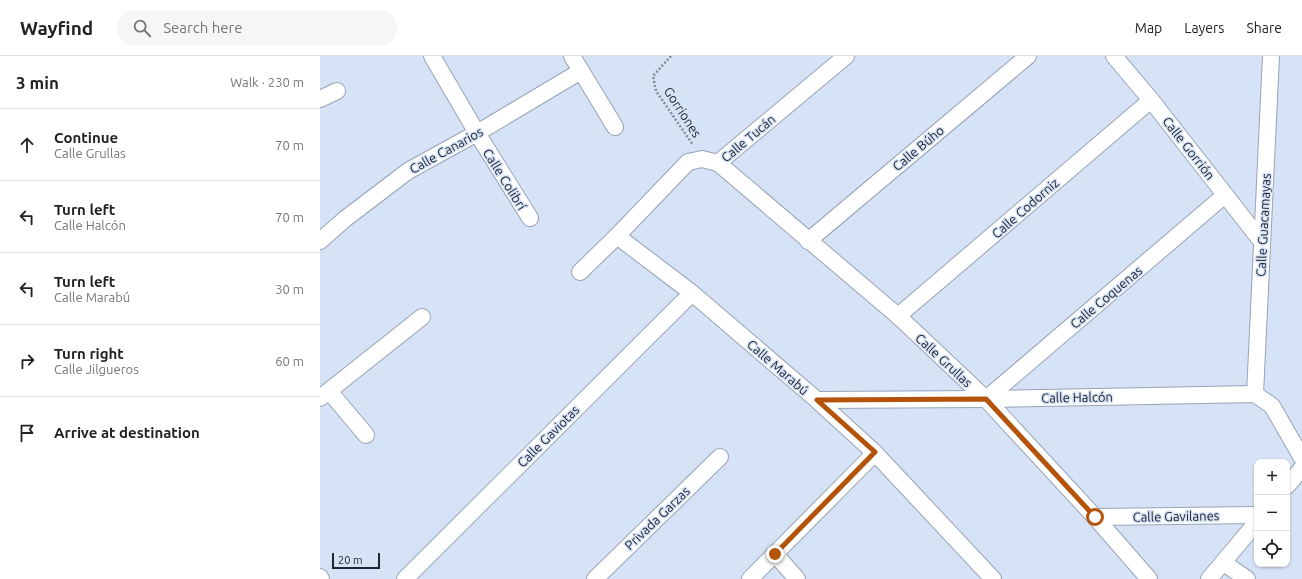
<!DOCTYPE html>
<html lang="en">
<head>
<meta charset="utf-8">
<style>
	body { margin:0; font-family:Ubuntu,sans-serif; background:#f6f6f6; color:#222 }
	.controls { position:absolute; right:12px; bottom:12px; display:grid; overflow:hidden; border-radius:8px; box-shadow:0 1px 3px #0004 }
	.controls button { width:36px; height:36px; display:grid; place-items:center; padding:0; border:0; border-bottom:1px solid #e0e0e0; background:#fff; color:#222; font:20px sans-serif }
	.scale { position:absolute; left:12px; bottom:10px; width:48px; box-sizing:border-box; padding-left:4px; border:2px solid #21262e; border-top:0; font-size:11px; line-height:14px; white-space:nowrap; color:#21262e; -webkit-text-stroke:3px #d6e3f7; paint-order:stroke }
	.stop { position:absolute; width:12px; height:12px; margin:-9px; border:3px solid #b45309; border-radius:50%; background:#fff }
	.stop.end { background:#b45309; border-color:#fff; box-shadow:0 1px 4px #0008 }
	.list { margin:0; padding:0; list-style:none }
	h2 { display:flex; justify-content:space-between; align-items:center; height:52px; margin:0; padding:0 16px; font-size:17px }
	h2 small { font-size:13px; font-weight:400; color:#767676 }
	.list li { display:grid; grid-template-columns:26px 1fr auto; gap:12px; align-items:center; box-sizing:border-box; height:72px; padding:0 16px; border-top:1px solid #e0e0e0 }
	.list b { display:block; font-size:15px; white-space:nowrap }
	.list p { margin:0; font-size:13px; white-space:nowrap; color:#767676 }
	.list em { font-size:13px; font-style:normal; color:#767676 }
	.icon { flex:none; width:22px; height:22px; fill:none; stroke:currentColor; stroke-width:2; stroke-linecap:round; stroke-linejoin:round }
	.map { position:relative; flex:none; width:982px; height:523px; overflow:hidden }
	header { display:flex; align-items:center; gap:24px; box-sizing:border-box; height:56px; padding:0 20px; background:#fff; border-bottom:1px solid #e0e0e0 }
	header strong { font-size:19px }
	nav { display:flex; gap:22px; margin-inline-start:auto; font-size:14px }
	.search { width:280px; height:36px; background:#f6f6f6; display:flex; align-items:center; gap:10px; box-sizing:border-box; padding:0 14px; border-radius:22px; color:#767676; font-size:15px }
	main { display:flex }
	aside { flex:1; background:#fff }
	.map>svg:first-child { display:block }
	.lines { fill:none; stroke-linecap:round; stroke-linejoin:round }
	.minor-casing { stroke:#97a3b6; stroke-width:18 }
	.path { stroke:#828b99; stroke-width:2.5; stroke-dasharray:2 2; stroke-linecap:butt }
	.minor { stroke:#fff; stroke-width:16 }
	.route { stroke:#b45309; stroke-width:5 }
	.labels { text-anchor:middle; stroke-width:3; stroke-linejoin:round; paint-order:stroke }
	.street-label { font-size:13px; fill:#21262e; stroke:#d6e3f7 }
</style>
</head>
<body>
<header>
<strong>Wayfind</strong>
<div class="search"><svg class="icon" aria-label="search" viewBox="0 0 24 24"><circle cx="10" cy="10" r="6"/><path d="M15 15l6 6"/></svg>Search here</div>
<nav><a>Map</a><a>Layers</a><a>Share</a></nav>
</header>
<main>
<aside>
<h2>3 min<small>Walk · 230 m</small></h2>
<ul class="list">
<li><svg class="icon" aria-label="ahead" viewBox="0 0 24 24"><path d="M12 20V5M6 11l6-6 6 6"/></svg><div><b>Continue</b><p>Calle Grullas</p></div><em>70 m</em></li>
<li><svg class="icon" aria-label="left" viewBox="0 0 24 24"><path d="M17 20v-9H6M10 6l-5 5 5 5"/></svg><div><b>Turn left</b><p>Calle Halcón</p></div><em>70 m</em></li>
<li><svg class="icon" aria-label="left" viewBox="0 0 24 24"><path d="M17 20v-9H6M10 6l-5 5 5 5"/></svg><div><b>Turn left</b><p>Calle Marabú</p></div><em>30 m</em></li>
<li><svg class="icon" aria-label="right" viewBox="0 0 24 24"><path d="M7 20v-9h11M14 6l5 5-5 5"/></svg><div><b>Turn right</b><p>Calle Jilgueros</p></div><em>60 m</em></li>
<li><svg class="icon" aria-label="arrive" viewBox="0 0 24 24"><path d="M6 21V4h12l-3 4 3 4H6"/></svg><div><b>Arrive at destination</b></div></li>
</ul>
</aside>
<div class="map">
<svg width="982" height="523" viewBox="0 0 982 523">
	<rect width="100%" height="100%" fill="#d6e3f7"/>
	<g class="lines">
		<defs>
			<g id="minor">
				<path d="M112 0 157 77 210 162"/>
				<path d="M252 0 295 71"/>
				<path d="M794 0 831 44 942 186"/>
				<path d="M0 43 17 35"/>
				<path d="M398 107 578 260 666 343 775 461 829 523"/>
				<path d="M297 180 372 237 497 344 555 397 673 523"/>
				<path d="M0 185 25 163 88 115 157 77 261 15"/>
				<path d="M488 185 708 0"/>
				<path d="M260 216 297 180 368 106 382 103 398 107 526 0"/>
				<path d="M578 260 831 44"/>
				<path d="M9 335 46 379"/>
				<path d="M935 338 951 0"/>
				<path d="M0 342 102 261"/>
				<path d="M666 343 905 139"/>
				<path d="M497 344 666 343 935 338 952 350 982 402"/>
				<path d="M967 430 982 412"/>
				<path d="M775 461 937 459"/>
				<path d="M455 498 477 523"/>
				<path d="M904 507 927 523"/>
				<path d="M0 521 1 523"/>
				<path d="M85 523 372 237"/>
				<path d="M275 523 400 401"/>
				<path d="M430 523 555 397"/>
				<path d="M889 523 937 466"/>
			</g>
		</defs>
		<use href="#minor" class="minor-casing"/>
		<path class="path" d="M351 0 333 20 336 35 373 89"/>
		<use href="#minor" class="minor"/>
	</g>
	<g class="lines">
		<path class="route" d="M455 498 555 396 497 344 666 343 775 461"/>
	</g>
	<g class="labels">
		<g class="street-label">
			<text transform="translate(363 56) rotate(57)" y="5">Gorriones</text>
			<text transform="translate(428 82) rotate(-40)" y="5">Calle Tucán</text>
			<text transform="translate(598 92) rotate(-40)" y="5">Calle Búho</text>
			<text transform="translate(869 92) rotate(52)" y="5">Calle Gorrión</text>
			<text transform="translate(126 94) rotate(-29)" y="5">Calle Canarios</text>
			<text transform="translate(185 123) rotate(58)" y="5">Calle Colibrí</text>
			<text transform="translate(705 152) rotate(-41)" y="5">Calle Codorniz</text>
			<text transform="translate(943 169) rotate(-87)" y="5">Calle Guacamayas</text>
			<text transform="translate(786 241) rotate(-40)" y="5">Calle Coquenas</text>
			<text transform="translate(624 304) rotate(43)" y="5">Calle Grullas</text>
			<text transform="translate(458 311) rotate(41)" y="5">Calle Marabú</text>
			<text transform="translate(757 341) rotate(-1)" y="5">Calle Halcón</text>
			<text transform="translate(228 380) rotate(-45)" y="5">Calle Gaviotas</text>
			<text transform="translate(856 460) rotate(-1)" y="5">Calle Gavilanes</text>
			<text transform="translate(337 462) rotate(-44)" y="5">Privada Garzas</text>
		</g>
	</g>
</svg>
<div class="controls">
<button>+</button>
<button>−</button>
<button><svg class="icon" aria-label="locate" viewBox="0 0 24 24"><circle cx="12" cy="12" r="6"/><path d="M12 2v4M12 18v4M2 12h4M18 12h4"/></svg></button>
</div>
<div class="scale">20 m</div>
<div class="stop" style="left:775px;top:461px"></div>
<div class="stop end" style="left:455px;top:498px"></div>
</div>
</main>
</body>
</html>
